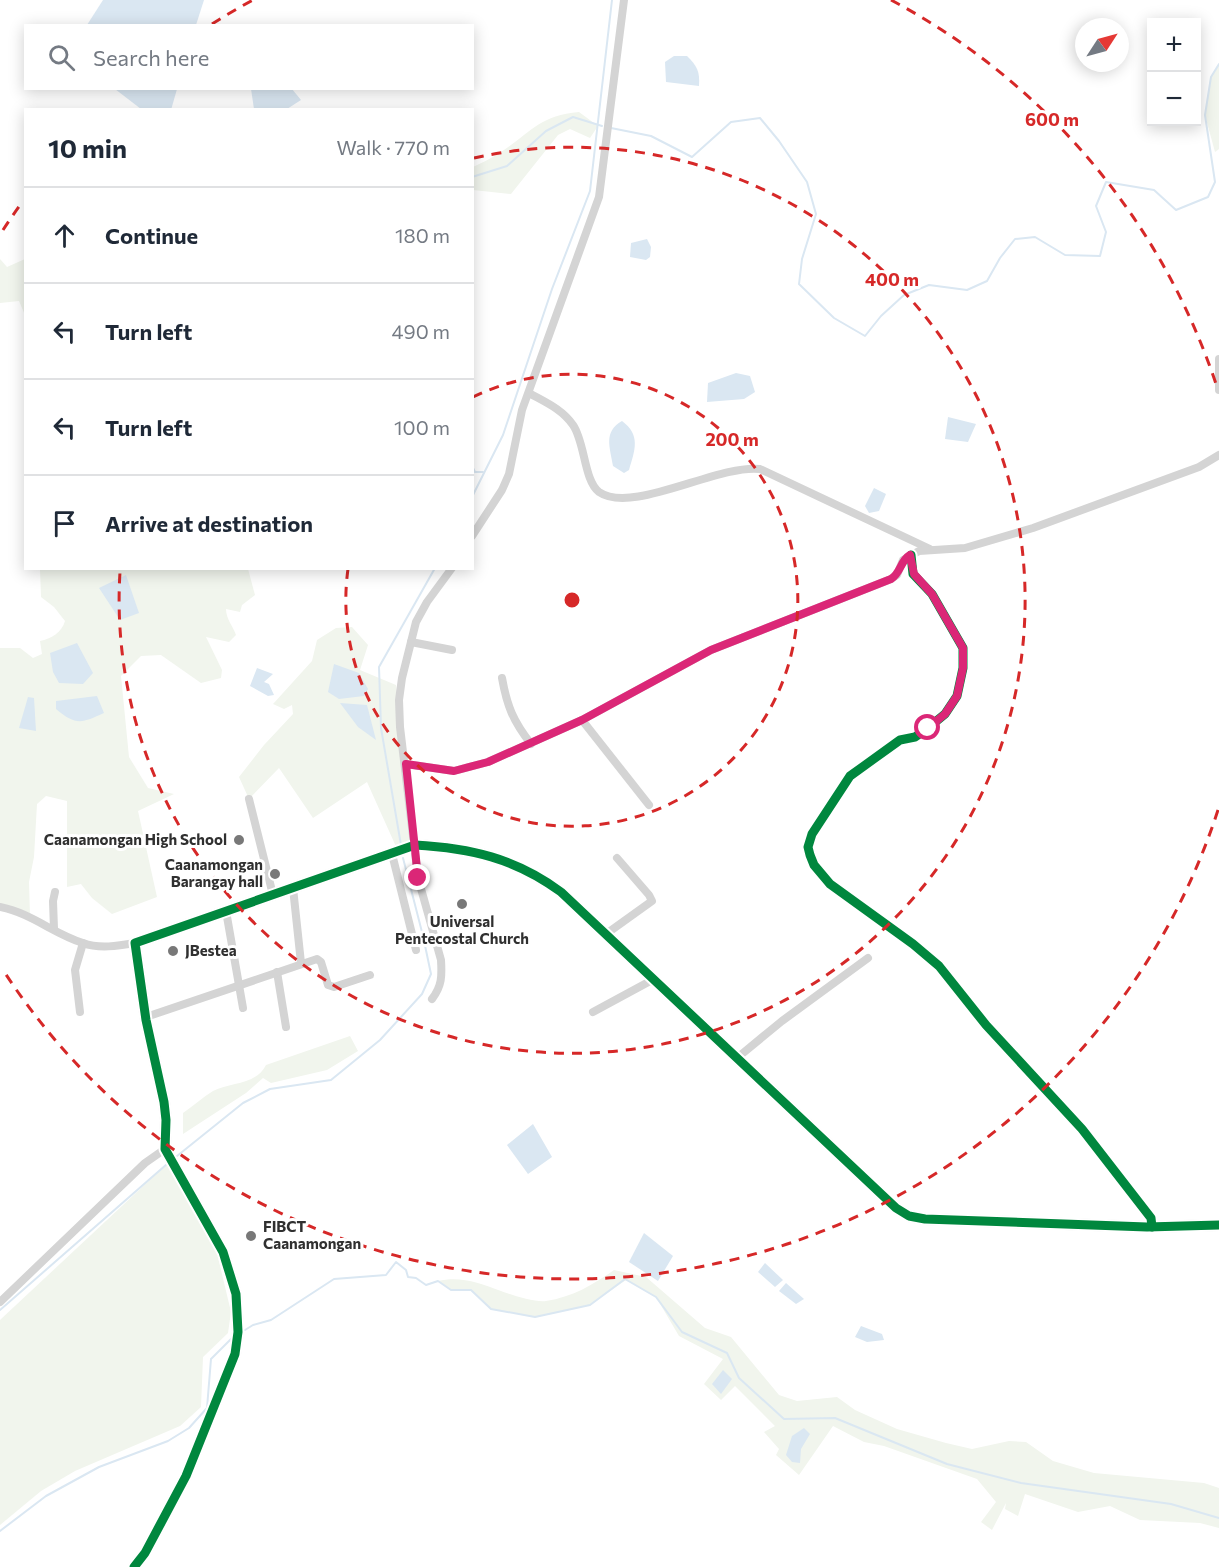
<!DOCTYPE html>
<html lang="en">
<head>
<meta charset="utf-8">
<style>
	body { margin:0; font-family:Commissioner,sans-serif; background:#f6f6f7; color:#1f2937 }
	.controls { position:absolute; right:18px; top:18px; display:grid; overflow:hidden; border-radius:0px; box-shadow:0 3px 15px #0003 }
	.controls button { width:54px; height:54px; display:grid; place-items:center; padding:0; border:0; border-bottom:2px solid #e0e1e3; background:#fff; color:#1f2937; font:30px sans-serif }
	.compass { position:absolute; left:1075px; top:18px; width:54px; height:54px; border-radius:50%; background:#fff; box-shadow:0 3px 15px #0003; rotate:54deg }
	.stop { position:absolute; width:18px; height:18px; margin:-14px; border:4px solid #db2777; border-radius:50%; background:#fff }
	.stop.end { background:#db2777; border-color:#fff; box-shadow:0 2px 6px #0008 }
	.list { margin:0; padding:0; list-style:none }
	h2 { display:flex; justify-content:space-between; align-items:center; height:78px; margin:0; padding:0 24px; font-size:26px }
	h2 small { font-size:20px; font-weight:400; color:#747a83 }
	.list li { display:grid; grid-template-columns:39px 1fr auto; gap:18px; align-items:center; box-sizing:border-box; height:96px; padding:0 24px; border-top:2px solid #e0e1e3 }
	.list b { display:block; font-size:22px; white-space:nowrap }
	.list em { font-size:20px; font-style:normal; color:#747a83 }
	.icon { flex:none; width:33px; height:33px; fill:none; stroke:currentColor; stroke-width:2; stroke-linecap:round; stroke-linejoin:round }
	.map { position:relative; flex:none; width:1219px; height:1567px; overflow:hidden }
	.search { position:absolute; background:#fff; box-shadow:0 3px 15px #0003; left:24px; top:24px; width:450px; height:66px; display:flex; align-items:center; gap:15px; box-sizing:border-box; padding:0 21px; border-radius:0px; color:#747a83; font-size:22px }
	.panel { position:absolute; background:#fff; box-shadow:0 3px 15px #0003; left:24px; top:108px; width:450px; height:462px; border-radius:0px }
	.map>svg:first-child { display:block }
	.green { fill:#f1f5ed }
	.water { fill:#dae7f2 }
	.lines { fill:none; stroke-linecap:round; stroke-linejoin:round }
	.stream { stroke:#dae7f2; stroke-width:2 }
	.street { stroke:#d4d4d4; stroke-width:8 }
	.secondary { stroke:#cecece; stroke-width:12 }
	.cycleway-casing { stroke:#fff; stroke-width:13 }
	.cycleway { stroke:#00873e; stroke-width:9 }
	.route { stroke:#db2777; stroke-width:8 }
	.ring { fill:none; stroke:#d62828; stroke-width:3; stroke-dasharray:10 8 }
	.poi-dot { fill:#787878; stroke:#fff; stroke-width:2 }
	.labels { text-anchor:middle; stroke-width:6; stroke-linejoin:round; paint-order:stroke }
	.poi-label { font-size:15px; font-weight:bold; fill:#303030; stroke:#fff; text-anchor:end }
	.centre { fill:#d62828; stroke:#fff; stroke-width:3 }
	.ring-label { font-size:18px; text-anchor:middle; font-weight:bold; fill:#d62828; stroke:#fff; stroke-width:6; stroke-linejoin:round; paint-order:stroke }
</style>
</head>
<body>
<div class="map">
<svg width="1219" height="1567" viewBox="0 0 1219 1567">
	<rect width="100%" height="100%" fill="#fff"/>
	<g class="green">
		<path d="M1219 64V149L1215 152 1205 115 1211 77Z"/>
		<path d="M579 112 598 126 590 138 570 129 558 135 511 194 473 190V167C481 163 490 159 498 154 530 134 537 116 579 112Z"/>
		<path d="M0 259 7 267 25 259V315L19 301 0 303Z"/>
		<path d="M40 569H248L255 595 242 605 240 612 226 609C226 619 233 626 236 635L229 642 206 637 222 670 221 678 201 683 161 655 141 656 121 676 129 757 148 788 174 794 138 811 157 897 112 914 92 898 81 884 67 887V801L46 796 37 804 34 857 29 882 30 916 0 909V648H20L33 658 42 654 40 641C51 639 62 632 65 621L54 607 41 597Z"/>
		<path d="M352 627 368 645 360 670 396 685 415 845 398 851 367 782 313 818 279 768 249 799 239 777 264 745 293 714 292 705 284 709 273 704 312 661 317 640 336 628Z"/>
		<path d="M350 1036 358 1051 327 1070 271 1083 263 1078 246 1093 183 1134V1113C193 1106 203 1097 213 1091 231 1082 256 1085 266 1065Z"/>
		<path d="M168 1163 217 1253 231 1312 228 1333 203 1357 201 1407 180 1426 75 1471 41 1491 0 1525V1320Z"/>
		<path d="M614 1270 646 1277 705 1328 731 1337 779 1395 797 1401 837 1397 855 1410 897 1429 946 1443 972 1449 1009 1441 1026 1442 1053 1461 1094 1473 1204 1483 1219 1488V1528L1200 1523 1140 1520 1110 1506 1078 1512 1025 1494 1018 1516 1005 1509 1006 1503 992 1530 981 1522 996 1502 977 1479 884 1446 864 1442 833 1426 799 1475 776 1455 779 1449 764 1432 775 1426 735 1386 721 1400 704 1384 723 1359 679 1336 656 1297 626 1280 590 1305 535 1317 491 1309 471 1290H451L438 1281C461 1276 479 1283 501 1291 511 1295 537 1303 546 1301 572 1297 593 1285 614 1270Z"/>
	</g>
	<g class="water">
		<path d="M103 0H204L196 25H87Z"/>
		<path d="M674 56H687C697 66 700 71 699 86L666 82 665 62Z"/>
		<path d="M115 89H177L171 110 141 109Z"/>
		<path d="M251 89H292L301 100 287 109H254Z"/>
		<path d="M647 239 651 247 650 257 646 260 630 257 631 243Z"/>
		<path d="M736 373 750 376 755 392 744 399 707 402 708 383Z"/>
		<path d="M948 417 976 424 968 442 945 439Z"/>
		<path d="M622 421C641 435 635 450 629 470L624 473 613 466C610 447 603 432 622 421Z"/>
		<path d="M874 488 886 494 879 511 869 513 865 506Z"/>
		<path d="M126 575 139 613 120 620 99 588Z"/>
		<path d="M77 643 93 673 83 684 59 683 53 672 50 653Z"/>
		<path d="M334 664 359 673 368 689 364 696 339 699 328 692Z"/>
		<path d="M257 668 273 674 264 682 269 684 274 695 268 696 250 686Z"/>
		<path d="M97 696 104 713C82 723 76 726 56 709V701Z"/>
		<path d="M28 697 34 698 36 731 19 728Z"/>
		<path d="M340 703 367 705 376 740 358 727Z"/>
		<path d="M533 1124 552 1157 528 1174 507 1145Z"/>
		<path d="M644 1233 673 1256 658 1281 629 1262Z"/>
		<path d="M765 1263 783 1280 775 1287 758 1272Z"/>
		<path d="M786 1283 804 1299 796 1304 779 1291Z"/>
		<path d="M861 1326 882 1334 884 1340 867 1342 855 1337Z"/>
		<path d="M723 1370 732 1379 721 1394 712 1384Z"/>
		<path d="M804 1428 810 1434 801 1449 800 1463 792 1462 786 1455 792 1436Z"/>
	</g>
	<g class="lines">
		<g class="stream">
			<path d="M611 128 651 136 692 157 731 122 760 118 779 141 807 182 816 214 802 259 799 284 834 318 865 336 881 316 904 295 929 285 967 290 987 281 1000 258 1015 239 1035 237 1065 255 1100 256 1106 232 1096 206 1106 182 1154 190 1176 210 1208 197 1215 182 1205 115 1211 77 1219 64"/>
			<path d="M472 177 507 166 546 131 573 117 602 126"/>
			<path d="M472 466 475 472H483"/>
			<path d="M472 497 503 435 552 289 590 191 612 0"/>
			<path d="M401 845 381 728 379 667 435 568"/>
			<path d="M177 1156 243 1103 270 1089 331 1080 380 1040 422 994 431 974 423 936 403 858"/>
			<path d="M0 1310 167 1164"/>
			<path d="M245 1330 253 1325 271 1320 334 1279 386 1275 396 1262 406 1270 408 1277 416 1278 426 1285 438 1281 451 1290H471L491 1309 535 1317 590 1305 625 1279 656 1297 682 1332 727 1353 739 1378 784 1419 835 1418 947 1464 1021 1483 1171 1504 1219 1518"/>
			<path d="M0 1531 46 1496 99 1467 168 1441 189 1428 207 1408 211 1359 231 1339"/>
		</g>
		<g class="street">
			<path d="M1219 359V390"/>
			<path d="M529 393C545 402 562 409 573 425 585 442 584 481 599 492 632 515 718 464 760 469L930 549"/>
			<path d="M472 536 502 490 509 474 522 410 599 197 624 0"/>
			<path d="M911 555 913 574 932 594 963 648V668L957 696 945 714 928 728 915 737 900 740 850 776 812 834 808 847 810 855 814 865 830 884 913 944 939 966 986 1025 1082 1129 1151 1218 1152 1227"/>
			<path d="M411 642 452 650"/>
			<path d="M502 678C507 706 513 721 531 744"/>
			<path d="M582 720 649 805"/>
			<path d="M406 764 454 771 488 762 582 720 711 650 891 579 897 575 903 560 919 551 965 548 1033 528 1199 467 1219 455"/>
			<path d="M249 799 273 895"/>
			<path d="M392 854 416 950"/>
			<path d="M293 888 301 963"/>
			<path d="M0 907C31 913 54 934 83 943 99 949 118 946 135 943"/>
			<path d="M226 911 243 1008"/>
			<path d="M54 929 53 901 55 892"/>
			<path d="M606 934 652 901 649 895 617 858"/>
			<path d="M277 972 286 1027"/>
			<path d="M432 999C442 986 442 976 441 960L418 878 400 727 399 700 402 678 416 622 427 602 452 568"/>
			<path d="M80 1012 75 970 83 943"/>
			<path d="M593 1012 654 979"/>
			<path d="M146 1017 317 959 321 962 328 985 334 987 370 975"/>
			<path d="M737 1058 782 1021 868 958"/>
			<path d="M0 1302 145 1163 165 1149"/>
		</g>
		<path class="secondary" d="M134 1567 145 1553 186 1476 235 1354 238 1332 236 1294 223 1252 165 1149 166 1120 164 1102 146 1020 135 943 415 845C470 848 515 858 561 892L896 1208 909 1216 925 1219 1147 1227 1219 1225"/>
		<defs>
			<g id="cycleway">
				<path d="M911 555 913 574 932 594 963 648V668L957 696 945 714 928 728 915 737 900 740 850 776 812 834 808 847 810 855 814 865 830 884 913 944 939 966 986 1025 1082 1129 1151 1218 1152 1227"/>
				<path d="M134 1567 145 1553 186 1476 235 1354 238 1332 236 1294 223 1252 165 1149 166 1120 164 1102 146 1020 135 943 415 845C470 848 515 858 561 892L896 1208 909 1216 925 1219 1147 1227 1219 1225"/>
			</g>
		</defs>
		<use href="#cycleway" class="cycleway-casing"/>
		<use href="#cycleway" class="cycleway"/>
	</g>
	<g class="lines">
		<path class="route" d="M418 878 406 764 454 771 488 762 582 720 711 650 891 579C901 573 900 561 910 555L914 574 932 594 963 648V668L957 696 945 714 928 728"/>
	</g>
	<g class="ring">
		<path d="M473 397A226 226 0 1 1 348 569"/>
		<path d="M474 158A453 453 0 1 1 120 572"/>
		<path d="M1218 810A679 679 0 0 1 3 970M3 230A679 679 0 0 1 23 201M212 24A679 679 0 0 1 253 0M891 0A679 679 0 0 1 1218 390"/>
	</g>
	<g class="poi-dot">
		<circle cx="239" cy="840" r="6"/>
		<circle cx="275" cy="874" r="6"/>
		<circle cx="462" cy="904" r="6"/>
		<circle cx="173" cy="951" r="6"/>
		<circle cx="251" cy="1236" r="6"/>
	</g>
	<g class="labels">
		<g class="poi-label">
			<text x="227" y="845">Caanamongan High School</text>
			<text x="263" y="870">Caanamongan<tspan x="263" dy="17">Barangay hall</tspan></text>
			<text x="462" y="927" text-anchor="middle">Universal<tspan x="462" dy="17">Pentecostal Church</tspan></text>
			<text x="185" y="956" text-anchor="start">JBestea</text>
			<text x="263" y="1232" text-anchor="start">FIBCT<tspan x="263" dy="17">Caanamongan</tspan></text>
		</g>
	</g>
	<circle cx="572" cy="600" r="9" class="centre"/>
	<g class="ring-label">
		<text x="1052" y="126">600 m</text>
		<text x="892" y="286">400 m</text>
		<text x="732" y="446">200 m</text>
	</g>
</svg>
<div class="controls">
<button>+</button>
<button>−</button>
</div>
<svg class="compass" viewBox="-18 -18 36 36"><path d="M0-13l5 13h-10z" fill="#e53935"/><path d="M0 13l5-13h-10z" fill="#747a83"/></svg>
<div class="stop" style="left:928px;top:728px"></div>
<div class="stop end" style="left:418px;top:878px"></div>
<div class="search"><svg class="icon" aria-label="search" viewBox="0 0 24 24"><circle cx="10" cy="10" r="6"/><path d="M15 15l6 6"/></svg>Search here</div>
<section class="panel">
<h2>10 min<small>Walk · 770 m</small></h2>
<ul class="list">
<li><svg class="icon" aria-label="ahead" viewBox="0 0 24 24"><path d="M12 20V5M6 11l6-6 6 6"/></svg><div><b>Continue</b></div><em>180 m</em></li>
<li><svg class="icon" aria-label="left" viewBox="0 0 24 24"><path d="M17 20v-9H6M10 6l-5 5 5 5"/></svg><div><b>Turn left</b></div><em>490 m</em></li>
<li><svg class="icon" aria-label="left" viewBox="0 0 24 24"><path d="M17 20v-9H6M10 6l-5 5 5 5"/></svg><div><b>Turn left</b></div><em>100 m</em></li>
<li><svg class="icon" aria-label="arrive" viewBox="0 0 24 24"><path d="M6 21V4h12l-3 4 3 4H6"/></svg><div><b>Arrive at destination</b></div></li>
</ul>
</section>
</div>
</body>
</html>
